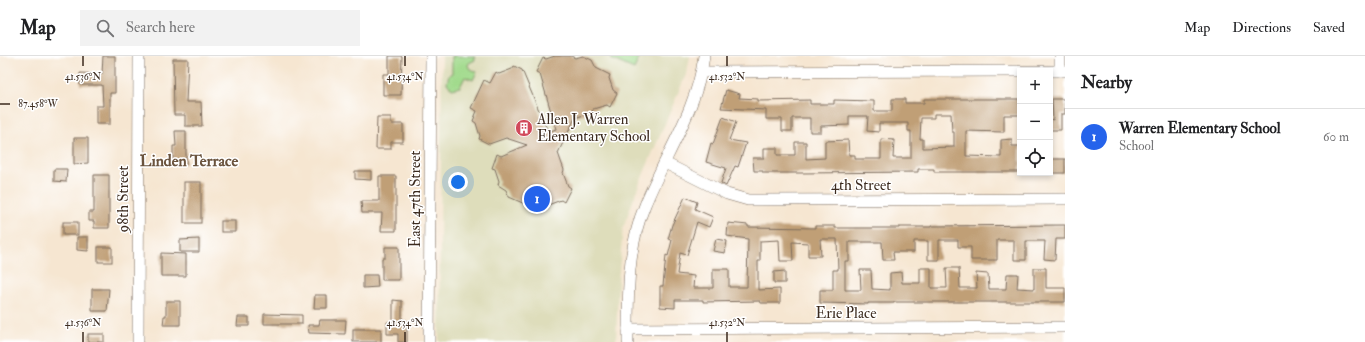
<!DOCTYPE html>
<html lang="en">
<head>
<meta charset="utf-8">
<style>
	body { margin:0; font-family:"IM FELL Double Pica",serif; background:#f2f2f2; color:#202124 }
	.controls { position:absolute; right:12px; top:12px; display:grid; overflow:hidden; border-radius:0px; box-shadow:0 2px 6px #0003 }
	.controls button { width:36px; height:36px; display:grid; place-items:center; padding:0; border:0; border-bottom:1px solid #e0e0e0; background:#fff; color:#202124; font:20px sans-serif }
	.you { position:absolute; left:458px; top:126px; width:14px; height:14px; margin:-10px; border:3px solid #fff; border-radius:50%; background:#1a73e8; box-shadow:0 0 0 6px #1a73e833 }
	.badge { display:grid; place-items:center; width:26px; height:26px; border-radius:50%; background:#2563eb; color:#fff; font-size:13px; font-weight:700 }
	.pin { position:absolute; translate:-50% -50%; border:2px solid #fff; box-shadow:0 1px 4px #0006 }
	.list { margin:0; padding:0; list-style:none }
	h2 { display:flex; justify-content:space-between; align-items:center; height:52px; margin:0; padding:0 16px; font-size:17px }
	h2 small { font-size:13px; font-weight:400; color:#757577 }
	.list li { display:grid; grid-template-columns:26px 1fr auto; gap:12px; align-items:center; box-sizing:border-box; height:56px; padding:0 16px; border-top:1px solid #e0e0e0 }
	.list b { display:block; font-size:15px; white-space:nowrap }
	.list p { margin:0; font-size:13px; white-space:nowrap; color:#757577 }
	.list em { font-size:13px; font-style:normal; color:#757577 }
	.icon { flex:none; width:22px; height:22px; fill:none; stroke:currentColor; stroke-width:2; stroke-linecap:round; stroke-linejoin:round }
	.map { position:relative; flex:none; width:1065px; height:286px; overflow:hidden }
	header { display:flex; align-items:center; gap:24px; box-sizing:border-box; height:56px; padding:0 20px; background:#fff; border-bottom:1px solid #e0e0e0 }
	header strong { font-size:19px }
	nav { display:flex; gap:22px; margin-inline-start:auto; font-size:14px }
	.search { width:280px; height:36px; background:#f2f2f2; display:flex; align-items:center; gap:10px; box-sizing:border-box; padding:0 14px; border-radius:0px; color:#757577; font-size:15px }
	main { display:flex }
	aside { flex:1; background:#fff }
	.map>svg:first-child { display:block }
	.built { fill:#deddbb }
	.green { fill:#a1da8c; stroke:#6e8255 }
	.building { fill:#c09f76; fill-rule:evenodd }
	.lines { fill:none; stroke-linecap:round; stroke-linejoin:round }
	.minor-casing { stroke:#7c6c5d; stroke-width:12 }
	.minor { stroke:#fff; stroke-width:11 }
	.ticks { fill:none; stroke:#3b2a1e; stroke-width:1.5 }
	.labels { text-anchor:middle; stroke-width:3; stroke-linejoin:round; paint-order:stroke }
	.poi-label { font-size:15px; fill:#3b2a1e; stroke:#fff; text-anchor:start }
	.street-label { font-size:15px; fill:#3b2a1e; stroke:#fff }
	.neighbourhood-label { font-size:16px; font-weight:bold; fill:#6a533d; stroke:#fff }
	.ticks-label { font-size:10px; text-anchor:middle; fill:#3b2a1e; stroke:#fff; stroke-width:3; stroke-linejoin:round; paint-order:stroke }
</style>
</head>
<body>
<header>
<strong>Map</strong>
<div class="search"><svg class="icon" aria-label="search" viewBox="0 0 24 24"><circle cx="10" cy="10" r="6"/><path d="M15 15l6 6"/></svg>Search here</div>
<nav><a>Map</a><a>Directions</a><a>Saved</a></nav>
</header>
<main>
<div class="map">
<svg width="1065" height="286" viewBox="0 0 1065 286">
	<rect width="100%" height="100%" fill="#fff"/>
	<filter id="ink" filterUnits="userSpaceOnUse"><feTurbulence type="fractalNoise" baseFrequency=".025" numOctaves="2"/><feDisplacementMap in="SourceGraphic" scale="8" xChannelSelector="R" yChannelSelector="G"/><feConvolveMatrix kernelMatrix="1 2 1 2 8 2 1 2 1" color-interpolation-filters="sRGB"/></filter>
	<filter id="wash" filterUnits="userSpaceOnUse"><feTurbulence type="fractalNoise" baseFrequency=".012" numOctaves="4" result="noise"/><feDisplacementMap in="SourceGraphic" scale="16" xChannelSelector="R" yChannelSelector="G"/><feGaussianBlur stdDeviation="0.9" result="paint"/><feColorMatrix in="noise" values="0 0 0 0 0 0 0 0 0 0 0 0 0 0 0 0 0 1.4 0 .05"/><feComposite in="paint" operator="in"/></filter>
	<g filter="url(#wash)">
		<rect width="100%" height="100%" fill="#f6e6d1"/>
		<path class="built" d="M442 0H690L687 16 638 131 623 172 618 226 616 286H439Z"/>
		<g class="green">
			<path d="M452 0H474L475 4 469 7 468 9 469 12 477 16 473 24 465 21 460 31 452 33 447 27 449 19 452 17Z"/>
			<path d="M613 0H640L634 13 611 3Z"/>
		</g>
		<g id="blocks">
			<g class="building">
				<path d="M103 0H115V37H110V68H96V50H103L102 29H80V17L102 18Z"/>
				<path d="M389 0H402L401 39H383V18H389Z"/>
				<path d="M555 0H571L575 2 583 0 592 4 596 12 610 19 609 22 613 34 617 37 610 51 607 49 593 53 592 56 575 62 558 97 564 114 563 117 568 130 571 132 564 146 561 144 548 149 546 153 533 145 525 148 509 141 506 134 498 129 499 125 495 113 492 112 497 98 501 100 527 89 506 82 489 88 479 83 480 80 476 67 473 65 477 55 471 52 484 24 490 27 496 16 499 18 512 13 514 10 522 14 548 76 556 73 540 18 536 16 543 2 546 3Z"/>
				<path d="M173 3H188L186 46H201L202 70H185V59H174Z"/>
				<path d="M726 34 740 38 739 42 758 43V45L810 44V48H834V44L874 45V55H892V43H905V47H924V43H1019L1020 59H1004V76L966 75V100L1001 101V84L1012 83V90H1020V116H934V113H918V116L800 117H763V115H754L753 102H764V92H777V99H795V86H806V103L825 102V85L848 84 849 99H855V103H881V83L894 84 893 102H911V75H908V67H879V76L867 75 868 60H849V69L821 70V76H810V62H792V75H782V63H766V54L721 52ZM934 58H951L952 76H954V91L923 92V83H920L921 62H934Z"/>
				<path d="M1052 43H1065V58H1061V74H1050V63L1053 64Z"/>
				<path d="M377 61H391V68H403V86H391V93H376Z"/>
				<path d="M723 61 736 66 729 84 746 87 738 111 735 110 726 130 721 127 726 112 706 106 711 87 713 88Z"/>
				<path d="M175 75H186V108H173V90H176Z"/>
				<path d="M74 82H88V107L74 108Z"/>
				<rect x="1050" y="103" width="15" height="14"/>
				<path d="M54 113H67L66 126 54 125Z"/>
				<path d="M355 115H371V124L355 123Z"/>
				<path d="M94 119H109V172H94V165H89V156H94Z"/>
				<path d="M379 120H396V175H381L382 157H362L361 145H379Z"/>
				<rect x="184" y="126" width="17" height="41"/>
				<path d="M685 141 697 146 695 153 713 161 709 171 697 166 687 199 680 197 677 218 694 220 693 232H713V213H729V231H747L748 183 727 180 728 167 748 169V171L815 172V170H835V172H899V171H931V170L1065 169V183H1056L1055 204 1044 203 1045 185H1026V204H1014V184H997V204H971V191H958V184H939V204H928V185H914V196H893L894 204H883L882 186H849V205H845V234H861L860 214H871L872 233 890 234V217L901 216 902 227H920V212H931V232H947L946 212H959L960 232H977L976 217 988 218 989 233H1006L1007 218H1018L1017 232 1034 233V212H1046V232H1065V246H894V247H868V248L820 247V234H833V214H838L837 183H820L821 200H808V187L792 186 793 205H780L779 184 760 185V205H758V234L780 233V247H761L760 245 703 246V244H675V252L660 251V230H663L666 199 668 200 672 184 668 183 672 169Z"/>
				<rect x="221" y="165" width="14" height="11"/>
				<rect x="63" y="166" width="15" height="13"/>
				<path d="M77 181H88V195L77 194Z"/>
				<path d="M199 183V196H180V184Z"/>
				<path d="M716 183 727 185 725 197 713 195Z"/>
				<rect x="98" y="191" width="14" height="15"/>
				<path d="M385 191H399V224H382V202H385Z"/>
				<path d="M161 197 186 198V220H161Z"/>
				<path d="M785 215V227H774V216Z"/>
				<path d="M363 219H377L378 231 363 232Z"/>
				<path d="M92 233H109L107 255H92Z"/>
				<path d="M315 239H327V252H314Z"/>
				<path d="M393 244 402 245V265H407V286H398V278H387V266L393 265Z"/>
				<path d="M166 245H180V269H163L164 260H166Z"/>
				<path d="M264 258 302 259V268H264Z"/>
				<path d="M238 261H249V270H237Z"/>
				<path d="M320 264H346L345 278 309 277 308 269H319Z"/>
				<rect x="353" y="273" width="28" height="13"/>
				<rect x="88" y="278" width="16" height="8"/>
			</g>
		</g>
	</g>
	<g filter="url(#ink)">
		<use href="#blocks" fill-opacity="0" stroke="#7c6c5d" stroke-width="1"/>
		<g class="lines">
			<defs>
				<g id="minor">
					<path d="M1060 0V15"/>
					<path d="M702 16 1065 15"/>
					<path d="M665 107 727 138 748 144 1065 143"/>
					<path d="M628 273 1065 271"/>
					<path d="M138 286 139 0"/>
					<path d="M429 286 431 0"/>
					<path d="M628 286C628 240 627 192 645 149 665 99 697 54 704 0"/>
				</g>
			</defs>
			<use href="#minor" class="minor-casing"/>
			<use href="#minor" class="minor"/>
		</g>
	</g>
	<path class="ticks" d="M83 0V10M405 0V10M727 0V10M0 48H10M83 276V286M405 276V286M727 276V286"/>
	<defs>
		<symbol id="building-disc" viewBox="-11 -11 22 22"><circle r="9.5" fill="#d1495b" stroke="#fff"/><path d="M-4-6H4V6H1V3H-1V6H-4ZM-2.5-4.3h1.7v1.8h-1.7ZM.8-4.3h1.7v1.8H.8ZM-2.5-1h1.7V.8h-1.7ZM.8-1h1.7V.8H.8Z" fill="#fff"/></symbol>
	</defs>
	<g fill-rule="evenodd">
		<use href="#building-disc" x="514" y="62" width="20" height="20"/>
	</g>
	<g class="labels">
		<g class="poi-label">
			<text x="537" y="68">Allen J. Warren<tspan x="537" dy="17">Elementary School</tspan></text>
		</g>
		<g class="street-label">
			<text x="861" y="134">4th Street</text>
			<text transform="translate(123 143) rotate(-90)" y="5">98th Street</text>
			<text transform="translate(415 143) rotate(-90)" y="5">East 47th Street</text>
			<text x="846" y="262">Erie Place</text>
		</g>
		<g class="neighbourhood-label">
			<text x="189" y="110">Linden Terrace</text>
		</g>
	</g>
	<g class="ticks-label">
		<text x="83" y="24">41.536°N</text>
		<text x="405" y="24">41.534°N</text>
		<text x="727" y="24">41.532°N</text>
		<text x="38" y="51">87.458°W</text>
		<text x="83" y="270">41.536°N</text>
		<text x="405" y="270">41.534°N</text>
		<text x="727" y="270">41.532°N</text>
	</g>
</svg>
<div class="controls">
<button>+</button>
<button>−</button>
<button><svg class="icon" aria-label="locate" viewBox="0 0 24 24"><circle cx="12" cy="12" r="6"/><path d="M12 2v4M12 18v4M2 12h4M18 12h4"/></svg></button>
</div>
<div class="you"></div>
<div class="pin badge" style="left:537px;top:143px">1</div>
</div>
<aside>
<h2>Nearby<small></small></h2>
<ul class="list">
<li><span class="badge">1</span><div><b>Warren Elementary School</b><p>School</p></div><em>60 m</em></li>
</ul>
</aside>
</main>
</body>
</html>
